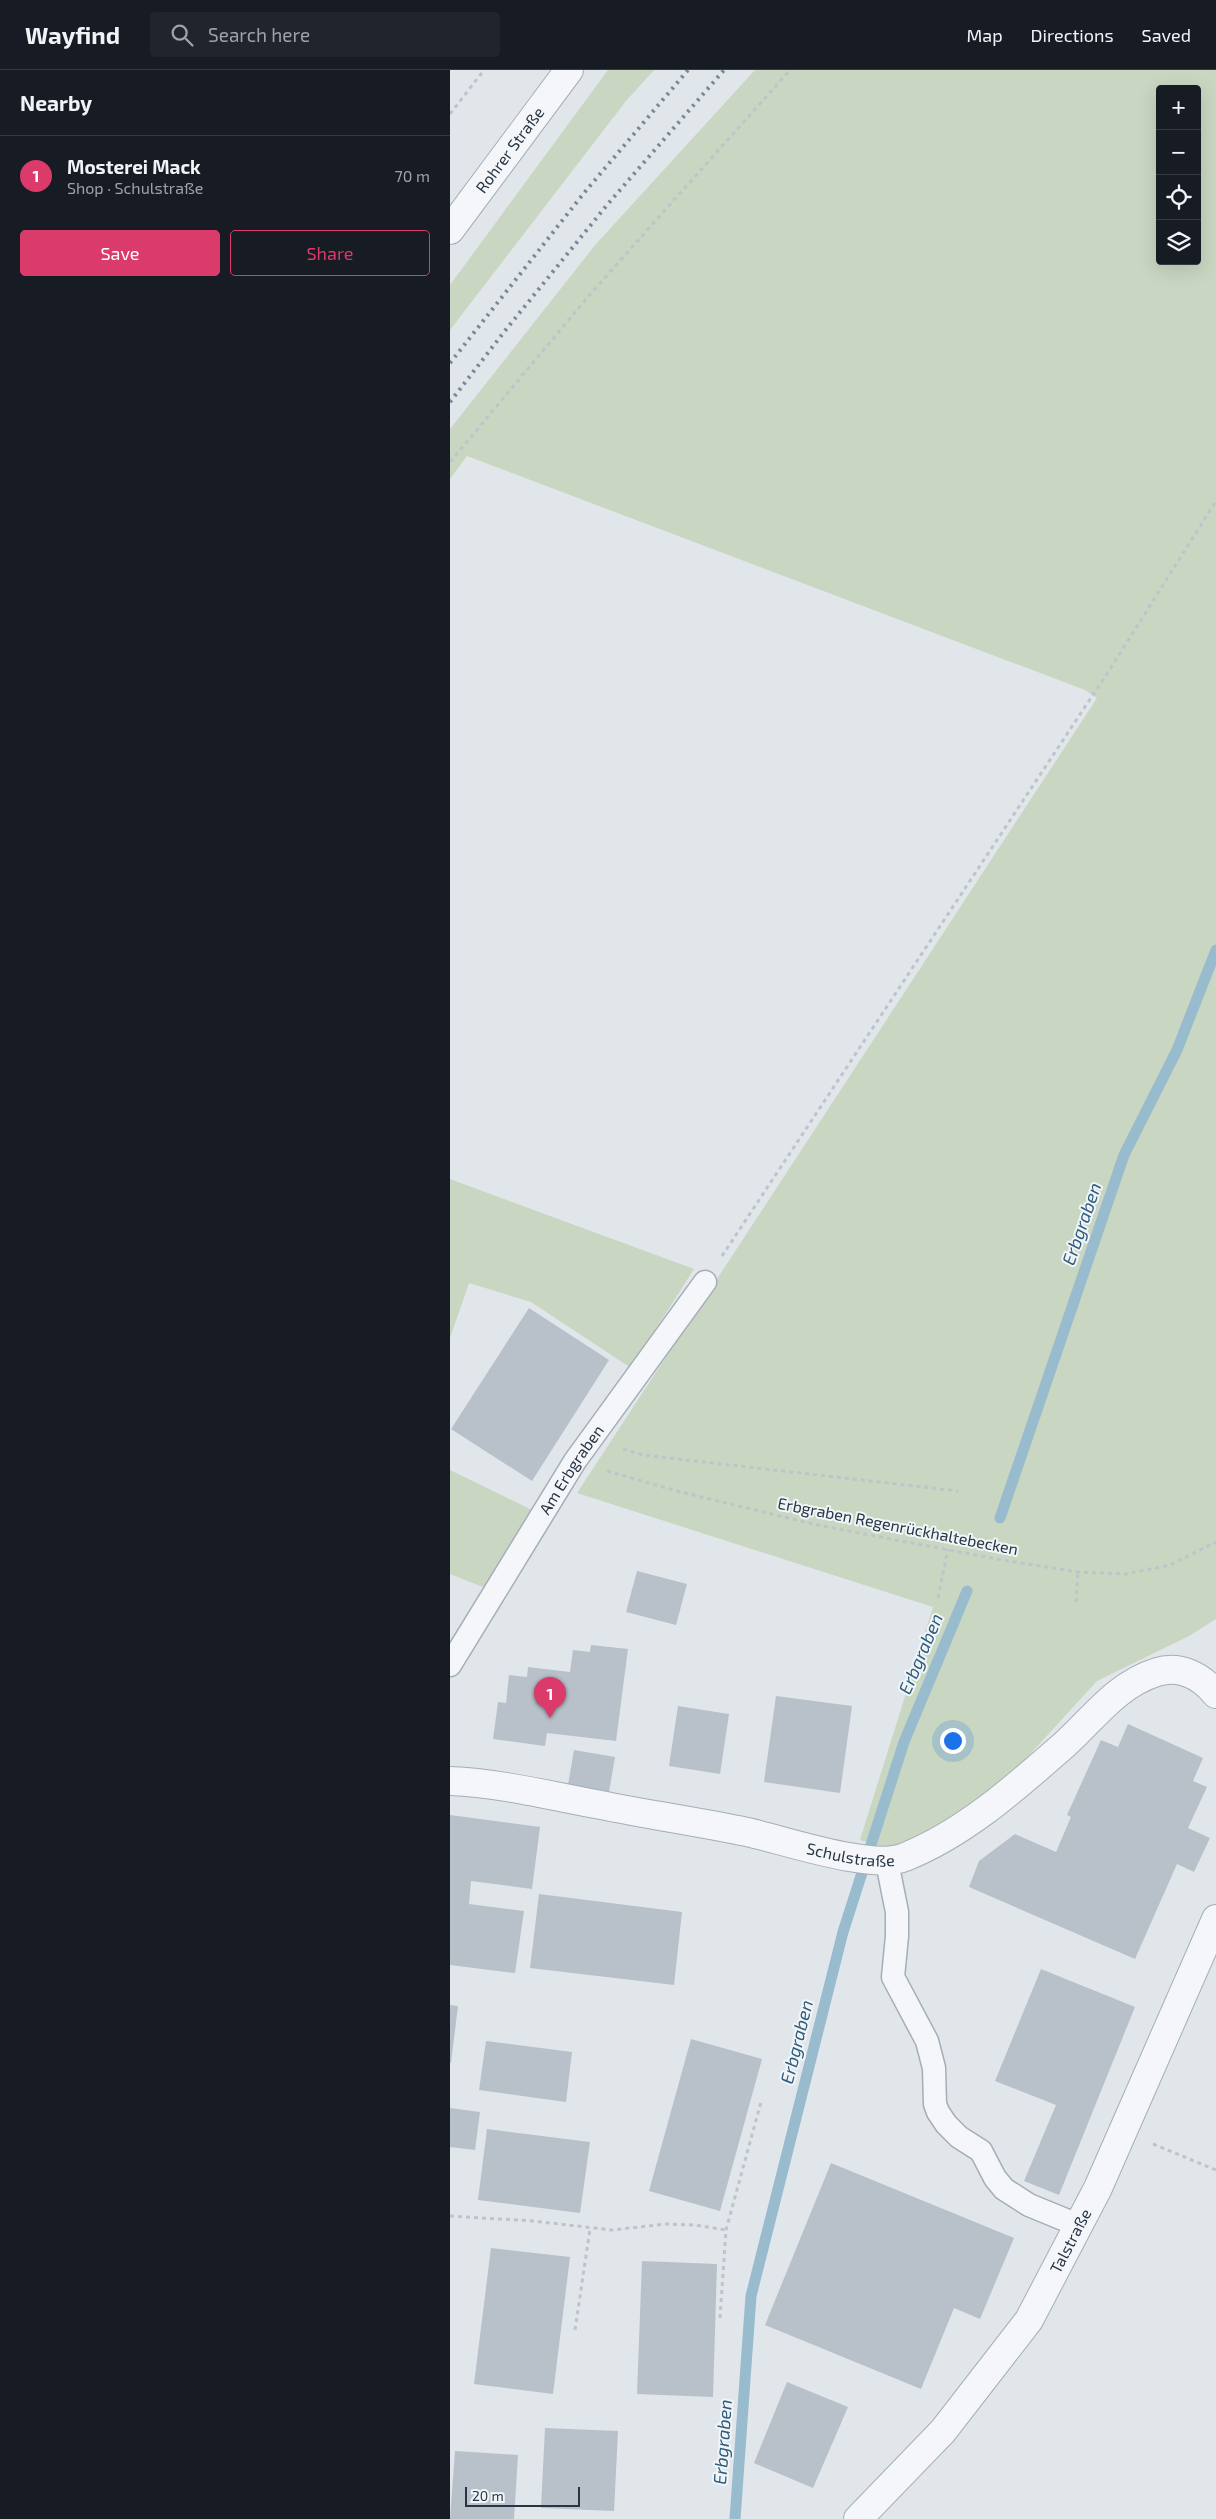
<!DOCTYPE html>
<html lang="en">
<head>
<meta charset="utf-8">
<style>
	body { margin:0; font-family:"Exo 2",sans-serif; background:#20242c; color:#f1f3f6 }
	.controls { position:absolute; right:15px; top:15px; display:grid; overflow:hidden; border-radius:5px; box-shadow:0 5px 20px #0002 }
	.controls button { width:45px; height:45px; display:grid; place-items:center; padding:0; border:0; border-bottom:1px solid #363941; background:#171b24; color:#f1f3f6; font:25px sans-serif }
	.scale { position:absolute; left:15px; bottom:12px; width:115px; box-sizing:border-box; padding-left:5px; border:2px solid #273644; border-top:0; font-size:14px; line-height:18px; white-space:nowrap; color:#273644; -webkit-text-stroke:4px #f1f5f8; paint-order:stroke }
	.you { position:absolute; left:502px; top:1670px; width:18px; height:18px; margin:-12px; border:4px solid #fff; border-radius:50%; background:#1a73e8; box-shadow:0 0 0 8px #1a73e833 }
	.badge { display:grid; place-items:center; width:32px; height:32px; border-radius:50%; background:#db3b6b; color:#fff; font-size:16px; font-weight:700 }
	.pin { position:absolute; translate:-50% -41px; filter:drop-shadow(0 1px 2px #0008) }
	.pin::after { content:''; position:absolute; top:26px; width:18px; height:15px; background:inherit; clip-path:polygon(0 0,100% 0,50% 100%) }
	.list { margin:0; padding:0; list-style:none }
	h2 { display:flex; justify-content:space-between; align-items:center; height:65px; margin:0; padding:0 20px; font-size:21px }
	h2 small { font-size:16px; font-weight:400; color:#9ea1a6 }
	.list li { display:grid; grid-template-columns:32px 1fr auto; gap:15px; align-items:center; box-sizing:border-box; height:80px; padding:0 20px; border-top:1px solid #363941 }
	.list b { display:block; font-size:19px; white-space:nowrap }
	.list p { margin:0; font-size:16px; white-space:nowrap; color:#9ea1a6 }
	.list em { font-size:16px; font-style:normal; color:#9ea1a6 }
	.actions { display:flex; gap:10px; padding:15px 20px }
	.actions a { flex:1; padding:11px 0; border:1px solid #db3b6b; border-radius:5px; text-align:center; font-size:18px; color:#db3b6b }
	.actions .main { background:#db3b6b; color:#fff }
	.icon { flex:none; width:28px; height:28px; fill:none; stroke:currentColor; stroke-width:2; stroke-linecap:round; stroke-linejoin:round }
	.map { position:relative; flex:none; width:766px; height:2449px; overflow:hidden }
	header { display:flex; align-items:center; gap:30px; box-sizing:border-box; height:70px; padding:0 25px; background:#171b24; border-bottom:1px solid #363941 }
	header strong { font-size:24px }
	nav { display:flex; gap:28px; margin-inline-start:auto; font-size:18px }
	.search { width:350px; height:45px; background:#20242c; display:flex; align-items:center; gap:12px; box-sizing:border-box; padding:0 18px; border-radius:5px; color:#9ea1a6; font-size:19px }
	main { display:flex }
	aside { flex:1; background:#171b24 }
	.map>svg:first-child { display:block }
	.green { fill:#c9d6c1; fill-rule:evenodd }
	.lines { fill:none; stroke-linecap:round; stroke-linejoin:round }
	.stream { stroke:#99bbce; stroke-width:11 }
	.building { fill:#b8c0c9 }
	.service-casing { stroke:#a5aeb6; stroke-width:25 }
	.minor-casing { stroke:#a5aeb6; stroke-width:30 }
	.path { stroke:#bfc4ca; stroke-width:3; stroke-dasharray:4 4; stroke-linecap:butt }
	.service { stroke:#f4f6f9; stroke-width:22 }
	.minor { stroke:#f4f6f9; stroke-width:28 }
	.rail { stroke:#798896; stroke-width:4; stroke-dasharray:2.5 5; stroke-linecap:butt }
	.labels { text-anchor:middle; stroke-width:4; stroke-linejoin:round; paint-order:stroke }
	.street-label { font-size:16px; fill:#273644; stroke:#f1f5f8 }
	.water-label { font-size:18px; font-style:italic; fill:#2d5c7d; stroke:#f1f5f8 }
</style>
</head>
<body>
<header>
<strong>Wayfind</strong>
<div class="search"><svg class="icon" aria-label="search" viewBox="0 0 24 24"><circle cx="10" cy="10" r="6"/><path d="M15 15l6 6"/></svg>Search here</div>
<nav><a>Map</a><a>Directions</a><a>Saved</a></nav>
</header>
<main>
<aside>
<h2>Nearby<small></small></h2>
<ul class="list">
<li><span class="badge">1</span><div><b>Mosterei Mack</b><p>Shop · Schulstraße</p></div><em>70 m</em></li>
</ul>
<div class="actions"><a class="main">Save</a><a>Share</a></div>
</aside>
<div class="map">
<svg width="766" height="2449" viewBox="0 0 766 2449">
	<rect width="100%" height="100%" fill="#e1e6eb"/>
	<g class="green">
		<path d="M158 0H204L176 31 0 260V215Z"/>
		<path d="M305 0H766V1549L739 1566 647 1611 571 1694 517 1744 476 1765 437 1778 410 1770 483 1537 127 1423 647 628 635 620 17 386 0 409V359L146 174ZM710 19H747V191H710Z"/>
		<path d="M0 1109 244 1199 181 1298 81 1232 19 1213 0 1268Z"/>
		<path d="M0 1400 86 1442 43 1521 0 1504Z"/>
	</g>
	<g class="lines">
		<g class="stream">
			<path d="M550 1448 674 1085 727 980 766 880"/>
			<path d="M285 2449 301 2226 393 1862 454 1672 517 1521"/>
		</g>
	</g>
	<g class="building">
		<path d="M79 1238 159 1290 82 1411 1 1359Z"/>
		<path d="M187 1501 237 1514 226 1555 176 1542Z"/>
		<path d="M141 1575 178 1579 166 1671 97 1663 95 1676 43 1669 48 1632 56 1633 59 1605 77 1607 78 1597 120 1602 123 1580 140 1582Z"/>
		<path d="M326 1626 402 1636 390 1723 314 1712Z"/>
		<path d="M228 1636 279 1644 270 1704 219 1696Z"/>
		<path d="M678 1654 753 1688 743 1711 757 1717 738 1758 760 1768 744 1802 727 1794 685 1889 519 1817 529 1791 565 1764 606 1782 621 1747 617 1745 651 1670 668 1677Z"/>
		<path d="M124 1680 165 1687 159 1722 118 1715Z"/>
		<path d="M0 1745 90 1757 82 1819 21 1811 19 1834 74 1841 65 1903 0 1895Z"/>
		<path d="M89 1824 232 1842 224 1915 80 1898Z"/>
		<path d="M591 1899 685 1937 609 2125 574 2111 606 2035 545 2011Z"/>
		<path d="M0 1935 8 1936 1 1993H0Z"/>
		<path d="M241 1969 312 1989 270 2141 199 2121Z"/>
		<path d="M36 1971 122 1982 116 2032 29 2020Z"/>
		<path d="M0 2038 30 2042 25 2080 0 2077Z"/>
		<path d="M37 2059 140 2072 130 2143 28 2130Z"/>
		<path d="M381 2093 564 2168 530 2249 504 2238 471 2319 315 2255Z"/>
		<path d="M41 2178 120 2187 103 2324 24 2314Z"/>
		<path d="M192 2191 267 2194 263 2327 187 2324Z"/>
		<path d="M337 2312 398 2337 363 2418 304 2393Z"/>
		<path d="M95 2358 168 2361 164 2441 91 2438Z"/>
		<path d="M5 2381 68 2385 64 2449H0Z"/>
	</g>
	<g class="lines">
		<defs>
			<g id="service">
				<path id="s1" d="M0 1595 125 1391 255 1212"/>
				<path d="M437 1792 447 1842V1866L443 1907 477 1971 484 1998 485 2034 488 2042 496 2054 509 2067 531 2081 545 2108 554 2119 579 2135 630 2156"/>
			</g>
			<g id="minor">
				<path id="s2" d="M0 160 119 0"/>
				<path id="s3" d="M0 1711C50 1713 102 1726 151 1735 200 1745 249 1752 297 1762 334 1770 423 1801 455 1787 515 1763 566 1717 614 1675 644 1648 666 1615 707 1602 730 1595 751 1606 766 1624"/>
				<path id="s4" d="M408 2449 493 2361 579 2250 648 2118 766 1849"/>
			</g>
		</defs>
		<use href="#service" class="service-casing"/>
		<use href="#minor" class="minor-casing"/>
		<g class="path">
			<path d="M0 44 34 0"/>
			<path d="M0 392 142 222 340 0"/>
			<path d="M272 1186 662 596 766 431"/>
			<path d="M173 1379 193 1385 508 1421"/>
			<path d="M157 1401 227 1421 367 1455 552 1490 628 1502 675 1504 720 1495 766 1472"/>
			<path d="M488 1528 498 1479"/>
			<path d="M626 1532 628 1502"/>
			<path d="M703 2074 766 2100"/>
			<path d="M0 2146 83 2151 162 2160 216 2154 245 2155 276 2160"/>
			<path d="M270 2248 276 2160 311 2032"/>
			<path d="M125 2260 140 2159"/>
		</g>
		<use href="#service" class="service"/>
		<use href="#minor" class="minor"/>
		<g class="rail">
			<path d="M0 293 134 123 238 0"/>
			<path d="M0 332 54 262 157 135 274 0"/>
		</g>
	</g>
	<g class="labels">
		<g class="street-label">
			<text dy="6" stroke="none"><textPath href="#s2" startOffset="100">Rohrer Straße</textPath></text>
			<text dy="6" stroke="none"><textPath href="#s1" startOffset="230">Am Erbgraben</textPath></text>
			<text transform="translate(448 1456) rotate(11)" y="6">Erbgraben Regenrückhaltebecken</text>
			<text dy="6" stroke="none"><textPath href="#s3" startOffset="408">Schulstraße</textPath></text>
			<text dy="6" stroke="none"><textPath href="#s4" startOffset="352">Talstraße</textPath></text>
		</g>
		<g class="water-label">
			<text transform="translate(632 1154) rotate(-71)" y="6">Erbgraben</text>
			<text transform="translate(471 1584) rotate(-67)" y="6">Erbgraben</text>
			<text transform="translate(347 1972) rotate(-76)" y="6">Erbgraben</text>
			<text transform="translate(273 2372) rotate(-86)" y="6">Erbgraben</text>
		</g>
	</g>
</svg>
<div class="controls">
<button>+</button>
<button>−</button>
<button><svg class="icon" aria-label="locate" viewBox="0 0 24 24"><circle cx="12" cy="12" r="6"/><path d="M12 2v4M12 18v4M2 12h4M18 12h4"/></svg></button>
<button><svg class="icon" aria-label="layers" viewBox="0 0 24 24"><path d="M12 4l9 5-9 5-9-5zM3 14l9 5 9-5"/></svg></button>
</div>
<div class="scale">20 m</div>
<div class="you"></div>
<div class="pin badge" style="left:100px;top:1648px">1</div>
</div>
</main>
</body>
</html>
